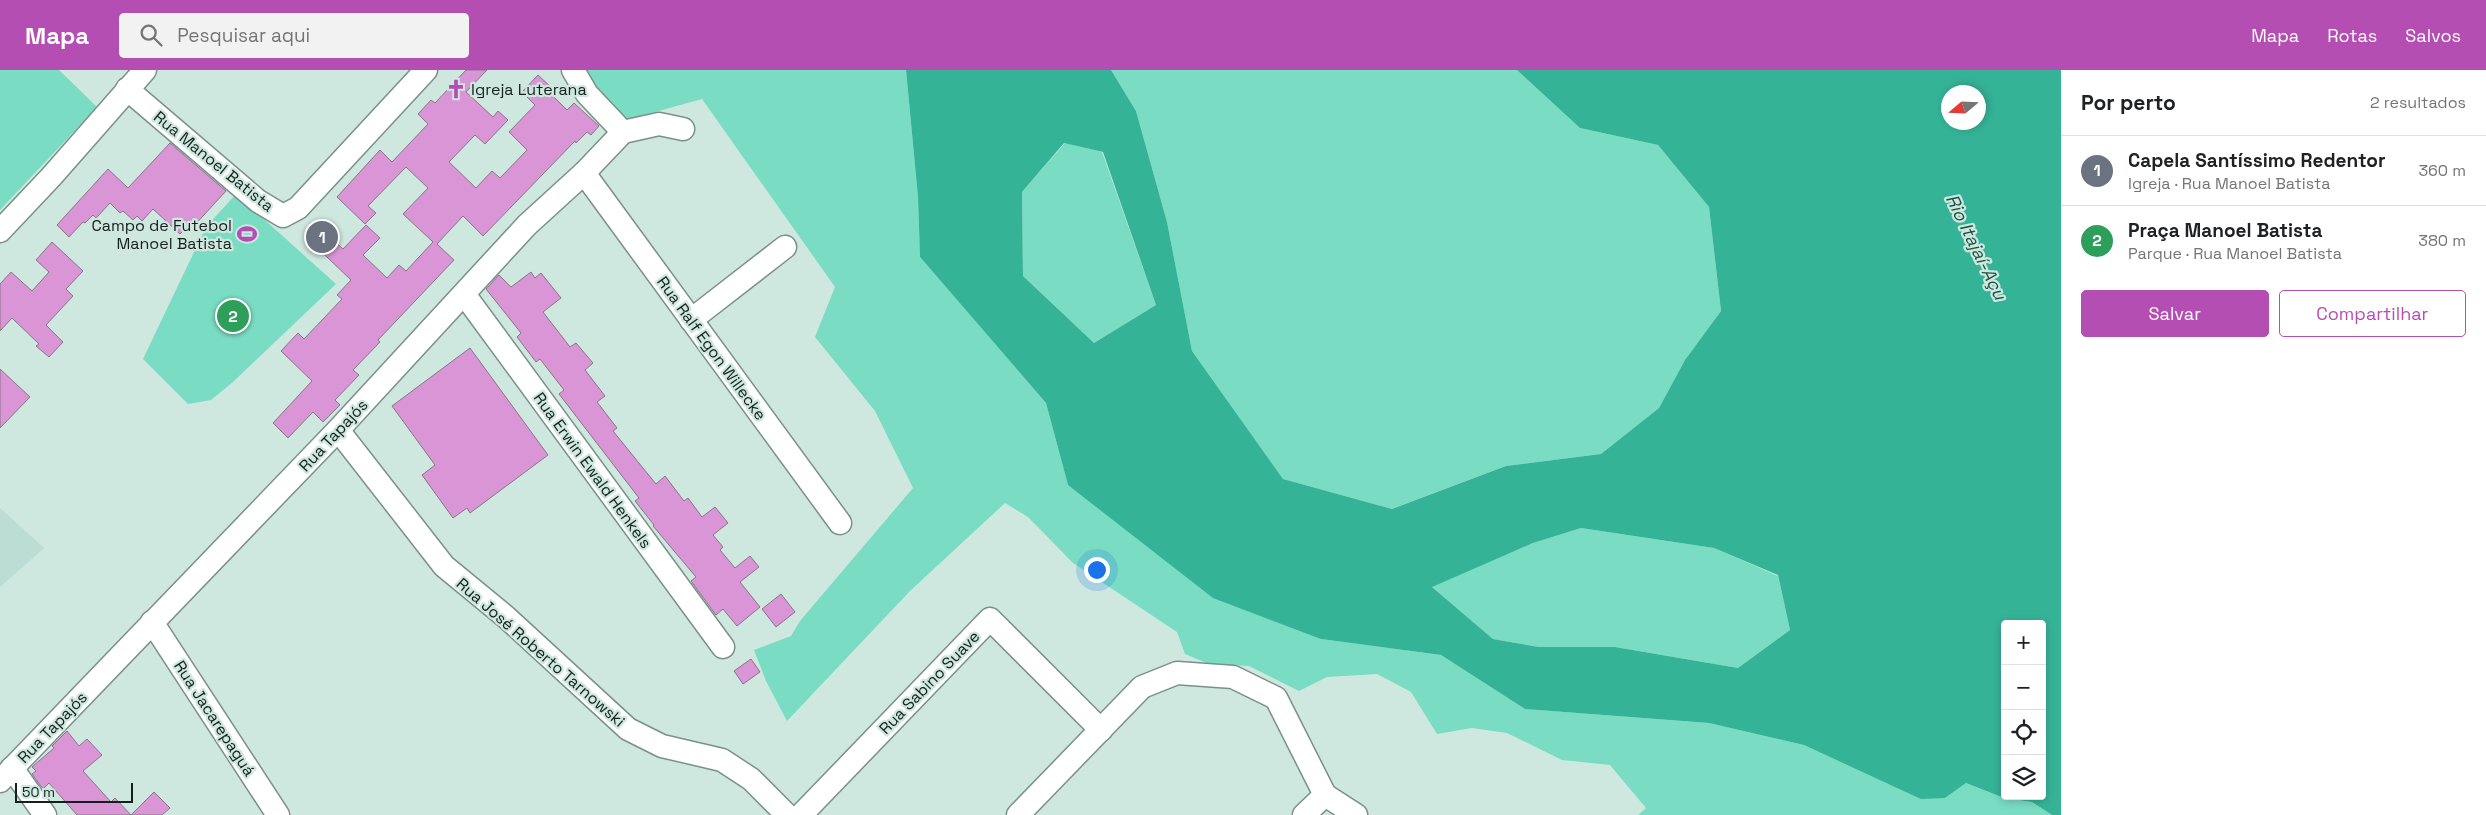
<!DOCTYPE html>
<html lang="pt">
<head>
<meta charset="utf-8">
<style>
	body { margin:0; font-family:"Space Grotesk",sans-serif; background:#f2f2f2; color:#202124 }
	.controls { position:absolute; right:15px; bottom:15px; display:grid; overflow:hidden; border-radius:5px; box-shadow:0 2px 8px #0003 }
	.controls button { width:45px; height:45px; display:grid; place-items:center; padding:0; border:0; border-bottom:1px solid #e0e0e0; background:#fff; color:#202124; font:25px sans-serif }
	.compass { position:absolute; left:1941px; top:15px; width:45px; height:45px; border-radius:50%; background:#fff; box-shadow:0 2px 8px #0003; rotate:251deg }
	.scale { position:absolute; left:15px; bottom:12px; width:118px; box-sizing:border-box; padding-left:5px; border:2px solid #151f1c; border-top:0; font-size:14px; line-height:18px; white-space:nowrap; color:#151f1c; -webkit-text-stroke:4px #cee8df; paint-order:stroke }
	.you { position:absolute; left:1096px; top:499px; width:18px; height:18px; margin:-12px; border:4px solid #fff; border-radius:50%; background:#1a73e8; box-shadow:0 0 0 8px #1a73e833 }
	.badge { display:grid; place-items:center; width:32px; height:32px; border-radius:50%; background:#b44eb2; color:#fff; font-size:16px; font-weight:700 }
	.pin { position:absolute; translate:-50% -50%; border:2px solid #fff; box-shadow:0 1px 5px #0006 }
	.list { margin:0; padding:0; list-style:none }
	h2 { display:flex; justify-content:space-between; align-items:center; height:65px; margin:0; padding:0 20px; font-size:21px }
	h2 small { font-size:16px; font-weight:400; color:#757577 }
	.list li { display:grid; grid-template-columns:32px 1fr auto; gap:15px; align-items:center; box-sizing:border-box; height:70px; padding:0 20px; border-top:1px solid #e0e0e0 }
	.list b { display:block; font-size:19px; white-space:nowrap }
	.list p { margin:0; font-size:16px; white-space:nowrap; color:#757577 }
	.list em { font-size:16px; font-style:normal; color:#757577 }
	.actions { display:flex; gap:10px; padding:15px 20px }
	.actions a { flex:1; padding:11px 0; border:1px solid #b44eb2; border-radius:5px; text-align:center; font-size:18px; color:#b44eb2 }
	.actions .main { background:#b44eb2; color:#fff }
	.icon { flex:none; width:28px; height:28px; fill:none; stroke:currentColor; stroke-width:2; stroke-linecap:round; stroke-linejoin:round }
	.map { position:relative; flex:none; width:2061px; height:745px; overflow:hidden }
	header { display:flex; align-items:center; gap:30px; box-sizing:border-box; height:70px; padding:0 25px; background:#b44eb2; color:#fff }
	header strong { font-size:24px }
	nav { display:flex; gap:28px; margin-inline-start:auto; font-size:18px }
	.search { width:350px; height:45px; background:#f2f2f2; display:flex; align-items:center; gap:12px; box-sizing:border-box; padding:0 18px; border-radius:5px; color:#757577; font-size:19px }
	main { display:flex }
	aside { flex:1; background:#fff }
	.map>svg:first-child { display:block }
	.built { fill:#bbddd3 }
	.green { fill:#7adcc3 }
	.water { fill:#35b397; fill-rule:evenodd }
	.building { fill:#d995d5; stroke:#877785 }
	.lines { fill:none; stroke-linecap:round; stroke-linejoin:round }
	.minor-casing { stroke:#799189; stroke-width:25 }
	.minor { stroke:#fff; stroke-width:22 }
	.labels { text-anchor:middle; stroke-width:4.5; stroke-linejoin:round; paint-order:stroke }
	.poi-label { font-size:16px; fill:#151f1c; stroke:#cee8df; text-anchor:start }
	.street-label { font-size:16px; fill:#151f1c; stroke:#cee8df }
	.water-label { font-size:18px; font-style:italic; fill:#1e5145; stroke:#cee8df }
</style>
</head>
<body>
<header>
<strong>Mapa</strong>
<div class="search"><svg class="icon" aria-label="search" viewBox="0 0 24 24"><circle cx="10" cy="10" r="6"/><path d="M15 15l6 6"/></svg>Pesquisar aqui</div>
<nav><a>Mapa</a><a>Rotas</a><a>Salvos</a></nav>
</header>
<main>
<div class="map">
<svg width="2061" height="745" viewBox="0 0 2061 745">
	<rect width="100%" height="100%" fill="#cee8df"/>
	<path class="built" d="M0 438 44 478 0 517Z"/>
	<g class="green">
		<path d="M0 0H59L97 37 0 140Z"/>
		<path d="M578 0H906L918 127 920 187 1046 333 1068 415 1321 569 1441 585 1525 639 1709 653 1804 675 1873 706 1945 728 1966 713 2004 728 2032 732 2052 745H1638L1646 738 1610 695 1562 690 1507 663 1472 658 1437 664 1411 622 1377 604 1327 607 1299 621 1249 596 1209 594 1185 584 1177 562 1073 493 1028 447 1005 433 910 521 787 651 766 611 754 580 791 566 800 551 913 418 875 341 815 267 835 217 702 29 626 50Z"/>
		<path d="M1111 0H1517L1580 58 1658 75 1709 137 1721 241 1685 290 1659 338 1601 384 1506 396 1392 439 1283 409 1192 281 1167 152 1136 41Z"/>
		<path d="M1065 73 1102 82 1156 235 1094 273 1023 206 1022 122Z"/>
		<path d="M236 124 336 214 233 312 211 330 188 334 143 289 206 157Z"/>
		<path d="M1581 458 1714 478 1778 506 1790 560 1738 598 1615 577H1539L1493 569 1431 516 1533 473Z"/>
	</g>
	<path class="water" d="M906 0H1111L1136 41 1167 152 1192 281 1283 409 1392 439 1506 396 1601 384 1659 338 1685 290 1721 241 1709 137 1658 75 1580 58 1517 0H2061V745H2052L2032 732 2004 728 1966 713 1945 728 1921 729 1804 675 1709 653 1525 639 1441 585 1321 569 1213 528 1068 415 1046 333 920 187 918 127ZM1948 22H1978V52H1948ZM1064 73 1103 82 1156 235 1094 273 1023 206 1022 122ZM1581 458 1714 478 1778 505 1790 560 1738 598 1615 577H1539L1493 569 1432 517 1533 473ZM2005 554H2042V726H2005Z"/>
	<g class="building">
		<path d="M466 0H487L466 22 493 47 498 41 508 50 485 74 475 65 449 92 476 118 492 101 500 108 527 80 509 62 535 35 522 22 538 5 552 18 549 22 567 40 574 33 599 56 591 65 587 62 576 73 575 71 483 166 463 146 437 174 454 190 378 270 380 272 353 300 359 305 335 330 340 335 323 352 313 342 288 368 273 353 312 311 281 281 298 263 304 269 342 229 337 225 351 210 307 168 319 156 343 179 366 155 380 168 363 185 387 208 399 195 406 201 433 172 403 144 428 118 406 97 368 136 376 143 365 154 337 127 380 80 392 92 428 54 418 44 431 30 435 33Z"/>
		<path d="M170 73 226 121 191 159 188 156 180 164 153 139 142 151 137 146 133 150 123 141 120 143 110 133 96 148 93 145 85 153 83 152 69 167 57 155 108 99 128 118Z"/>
		<path d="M52 172 83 201 66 219 73 226 46 255 63 272 49 287 36 276 39 274 12 248 0 261V214L11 202 32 221 49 202 36 190Z"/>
		<path d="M531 202 535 208 541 203 561 228 543 242 570 277 576 273 593 293 585 300 605 326 597 332 617 358 613 361 656 414 665 406 684 431 688 428 702 447 715 437 728 453 713 465 723 477 720 480 735 498 750 486 759 497 740 512 760 537 737 556 723 539 716 545 691 511 696 507 653 456 654 455 635 431 639 428 559 324 564 320 540 289 536 292 517 267 521 263 486 219 499 205 511 217Z"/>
		<path d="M470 278 548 385 470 443 467 438 453 448 422 405 435 395 392 336Z"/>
		<path d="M0 299 30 327 0 358Z"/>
		<path d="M781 524 795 542 776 557 762 539Z"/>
		<path d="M751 589 760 602 743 614 734 601Z"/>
		<path d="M67 661 79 676 87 669 102 685 83 701 111 732 115 728 131 745H77L49 713 43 719 32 704 36 701 32 697 54 678 52 676Z"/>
		<path d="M154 722 170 738 162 745H131Z"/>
	</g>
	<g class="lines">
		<defs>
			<g id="minor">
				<path d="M573 0 587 24 623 62"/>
				<path d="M127 19 258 131 283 146 298 138 426 0"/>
				<path d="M584 103 840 453"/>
				<path d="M0 161 51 107 145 0"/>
				<path d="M464 224 723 577"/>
				<path d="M691 250 785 177"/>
				<path d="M338 360 444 496 506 547 628 659 662 676 722 690 751 709 787 745"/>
				<path d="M152 552 278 745"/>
				<path d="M12 698 45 745"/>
				<path d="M0 711 338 360 527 155 584 103 623 62 659 54 683 59"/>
				<path d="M1325 725 1356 745"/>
				<path d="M801 745 990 549 1101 660"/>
				<path d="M1018 745 1142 617 1177 603 1233 607 1276 628 1325 725"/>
				<path d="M1304 745 1325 725"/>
			</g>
		</defs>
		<use href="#minor" class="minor-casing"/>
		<use href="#minor" class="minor"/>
	</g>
	<defs>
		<symbol id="church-bare" viewBox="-9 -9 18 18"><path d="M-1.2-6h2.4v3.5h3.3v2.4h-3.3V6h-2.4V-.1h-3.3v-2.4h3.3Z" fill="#b44eb2" stroke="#cee8df" stroke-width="2.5" paint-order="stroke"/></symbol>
		<symbol id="stadium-bare" viewBox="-9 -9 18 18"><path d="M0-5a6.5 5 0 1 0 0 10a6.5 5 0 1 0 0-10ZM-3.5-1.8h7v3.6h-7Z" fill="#b44eb2" stroke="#cee8df" stroke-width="2.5" paint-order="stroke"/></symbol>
	</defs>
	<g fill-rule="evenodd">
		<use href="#church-bare" x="442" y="5" width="28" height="28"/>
		<use href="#stadium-bare" x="233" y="150" width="28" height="28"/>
	</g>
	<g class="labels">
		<g class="poi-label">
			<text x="471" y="25">Igreja Luterana</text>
			<text x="232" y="161" text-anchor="end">Campo de Futebol<tspan x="232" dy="18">Manoel Batista</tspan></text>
		</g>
		<g class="street-label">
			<text transform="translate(214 91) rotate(39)" y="6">Rua Manoel Batista</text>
			<text transform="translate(712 278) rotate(54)" y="6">Rua Ralf Egon Willecke</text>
			<text transform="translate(333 365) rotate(-47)" y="6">Rua Tapajós</text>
			<text transform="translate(593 400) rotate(54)" y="6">Rua Erwin Ewald Henkels</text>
			<text transform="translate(541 582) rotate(41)" y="6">Rua José Roberto Tarnowski</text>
			<text transform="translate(929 612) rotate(-46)" y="6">Rua Sabino Suave</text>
			<text transform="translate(215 648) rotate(57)" y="6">Rua Jacarepaguá</text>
			<text transform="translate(52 657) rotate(-46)" y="6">Rua Tapajós</text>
		</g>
		<g class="water-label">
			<text transform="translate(1976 177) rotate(64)" y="6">Rio Itajaí-Açu</text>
		</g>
	</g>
</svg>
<div class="controls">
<button>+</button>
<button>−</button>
<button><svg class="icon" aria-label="locate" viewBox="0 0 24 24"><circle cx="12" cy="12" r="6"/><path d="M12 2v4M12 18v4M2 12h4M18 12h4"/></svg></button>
<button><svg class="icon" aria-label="layers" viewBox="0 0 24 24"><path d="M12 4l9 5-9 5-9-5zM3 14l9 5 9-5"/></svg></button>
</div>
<svg class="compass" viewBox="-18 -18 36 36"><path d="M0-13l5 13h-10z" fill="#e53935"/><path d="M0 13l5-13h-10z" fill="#757577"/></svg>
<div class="scale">50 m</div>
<div class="you"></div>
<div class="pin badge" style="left:322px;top:167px;background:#6b7280">1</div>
<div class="pin badge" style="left:233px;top:246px;background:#2e9e5b">2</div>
</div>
<aside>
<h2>Por perto<small>2 resultados</small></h2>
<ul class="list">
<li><span class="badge" style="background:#6b7280">1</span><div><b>Capela Santíssimo Redentor</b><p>Igreja · Rua Manoel Batista</p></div><em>360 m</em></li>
<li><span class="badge" style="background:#2e9e5b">2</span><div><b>Praça Manoel Batista</b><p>Parque · Rua Manoel Batista</p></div><em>380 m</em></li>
</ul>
<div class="actions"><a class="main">Salvar</a><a>Compartilhar</a></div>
</aside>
</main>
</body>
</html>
